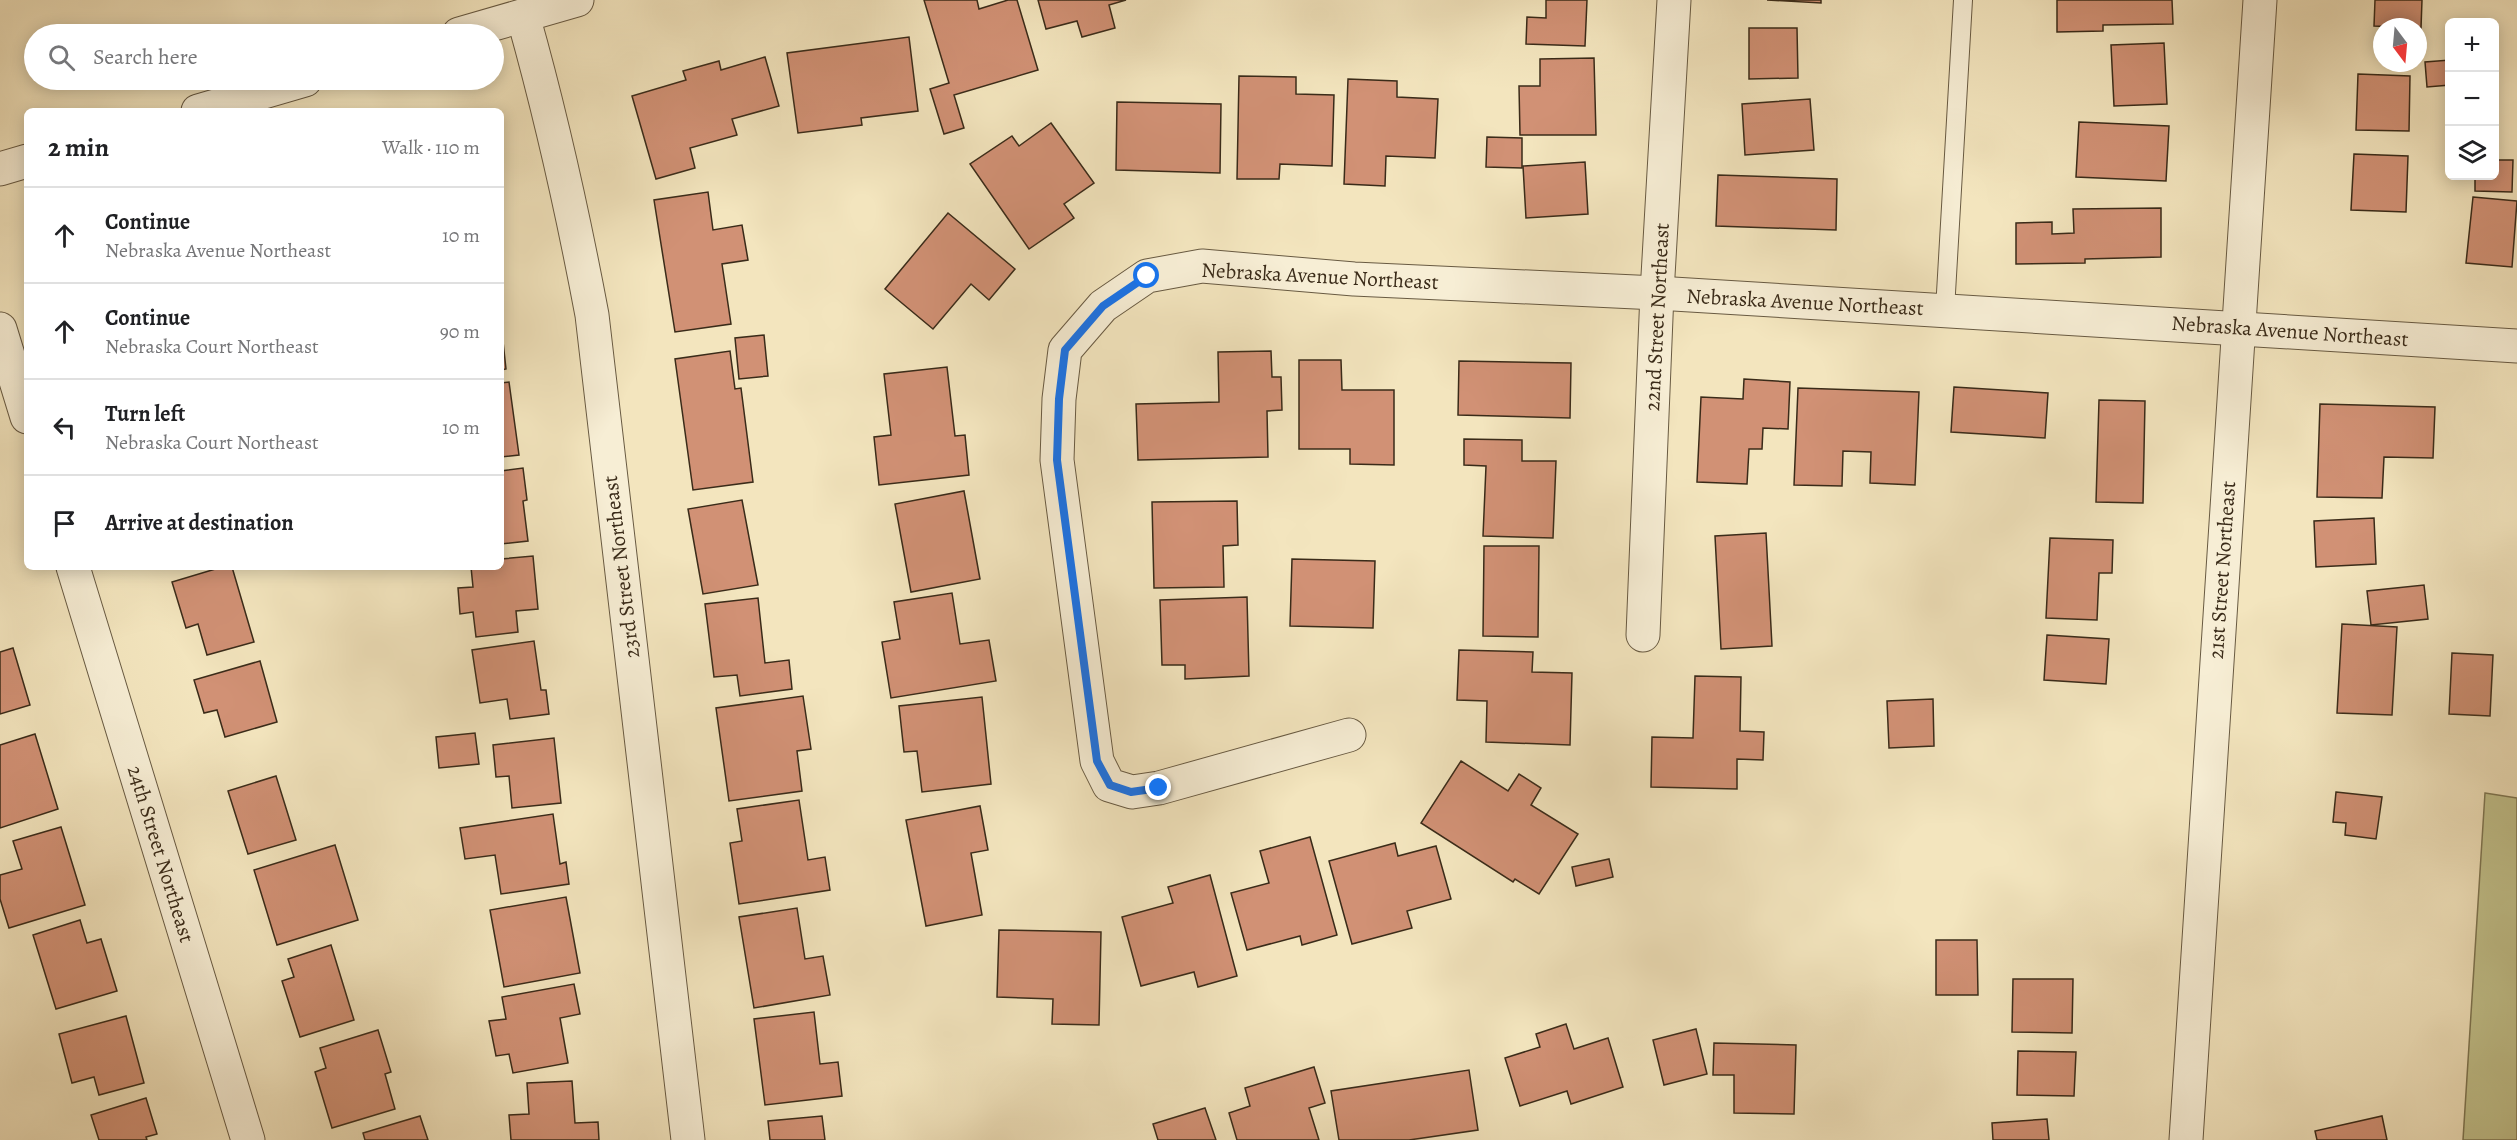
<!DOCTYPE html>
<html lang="en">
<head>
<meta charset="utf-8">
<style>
	body { margin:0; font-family:Alegreya,serif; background:#f6f6f6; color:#202124 }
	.controls { position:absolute; right:18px; top:18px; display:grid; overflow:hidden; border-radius:9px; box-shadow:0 3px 15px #0003 }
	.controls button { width:54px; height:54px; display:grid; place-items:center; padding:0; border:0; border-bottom:2px solid #e0e0e0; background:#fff; color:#202124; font:30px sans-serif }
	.compass { position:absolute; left:2373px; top:18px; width:54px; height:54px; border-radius:50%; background:#fff; box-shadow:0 3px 15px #0003; rotate:164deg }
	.stop { position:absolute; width:18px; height:18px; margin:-14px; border:4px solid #1a73e8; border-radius:50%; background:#fff }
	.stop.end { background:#1a73e8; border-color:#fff; box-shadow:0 2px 6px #0008 }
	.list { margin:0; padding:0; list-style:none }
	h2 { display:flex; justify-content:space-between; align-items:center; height:78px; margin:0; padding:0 24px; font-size:26px }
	h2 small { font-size:20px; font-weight:400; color:#757577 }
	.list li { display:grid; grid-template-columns:39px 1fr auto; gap:18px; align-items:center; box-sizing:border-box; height:96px; padding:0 24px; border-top:2px solid #e0e0e0 }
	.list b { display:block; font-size:22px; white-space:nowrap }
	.list p { margin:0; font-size:20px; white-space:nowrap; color:#757577 }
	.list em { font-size:20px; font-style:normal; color:#757577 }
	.icon { flex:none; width:33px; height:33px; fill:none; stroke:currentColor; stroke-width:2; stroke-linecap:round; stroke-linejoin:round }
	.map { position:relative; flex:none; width:2517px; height:1140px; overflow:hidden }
	.search { position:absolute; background:#fff; box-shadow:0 3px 15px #0003; left:24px; top:24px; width:480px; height:66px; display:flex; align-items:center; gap:15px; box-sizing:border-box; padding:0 21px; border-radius:33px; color:#757577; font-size:22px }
	.panel { position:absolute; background:#fff; box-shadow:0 3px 15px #0003; left:24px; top:108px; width:480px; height:462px; border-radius:9px }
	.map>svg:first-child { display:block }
	.green { fill:#c2c28c; stroke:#7e7652; stroke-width:1.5 }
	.building { fill:#d19175; stroke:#3a2b19; stroke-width:1.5 }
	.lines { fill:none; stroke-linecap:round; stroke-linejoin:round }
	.service-casing { stroke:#685a42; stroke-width:20 }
	.minor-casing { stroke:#685a42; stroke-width:35 }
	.tertiary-casing { stroke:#685a42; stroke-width:35 }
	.service { stroke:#f7eed5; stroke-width:18 }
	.minor { stroke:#f7eed5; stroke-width:33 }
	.tertiary { stroke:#f7eed5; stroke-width:33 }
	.route { stroke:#1a73e8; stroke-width:8 }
	.labels { text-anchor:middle; stroke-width:4.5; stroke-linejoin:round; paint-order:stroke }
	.street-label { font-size:21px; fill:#3a2b19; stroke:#f7eed5 }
</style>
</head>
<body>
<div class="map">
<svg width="2517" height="1140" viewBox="0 0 2517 1140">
	<rect width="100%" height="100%" fill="#f3e5be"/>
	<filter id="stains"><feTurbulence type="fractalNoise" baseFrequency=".00333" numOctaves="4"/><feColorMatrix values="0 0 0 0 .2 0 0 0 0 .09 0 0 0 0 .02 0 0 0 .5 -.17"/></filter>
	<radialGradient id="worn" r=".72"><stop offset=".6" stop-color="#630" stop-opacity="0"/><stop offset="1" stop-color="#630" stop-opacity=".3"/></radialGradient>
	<path class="green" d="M2485 793 2517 798V1140H2463Z"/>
	<g class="building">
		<path d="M924 0H977L979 9 1008 0H1017L1038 70 954 95 964 128 944 134 930 89 949 83Z"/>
		<path d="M1038 0H1126L1109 5 1115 28 1082 37 1077 21 1046 29Z"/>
		<path d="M1546 0H1587L1585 46 1526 44 1527 17 1546 18Z"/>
		<path d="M1767 0H1821V3Z"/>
		<path d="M2057 0H2172L2173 24 2103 25V31L2057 32Z"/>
		<path d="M2375 0H2422L2421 28 2374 26Z"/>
		<path d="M1749 28H1797L1798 78 1749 79Z"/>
		<path d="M909 37 918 111 861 118 862 125 798 133 787 53Z"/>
		<path d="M2164 43 2167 104 2114 106 2111 45Z"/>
		<path d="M765 57 779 106 732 119 737 135 690 148 695 168 656 179 632 96 686 80 683 71 719 61 721 70Z"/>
		<path d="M1594 58 1596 135H1520L1519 86H1540V59Z"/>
		<path d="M2450 60V85L2427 87 2425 62Z"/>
		<path d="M2358 74 2410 76 2409 131 2356 130Z"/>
		<path d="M1239 76 1296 77V94L1334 95 1332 166 1280 164 1279 179H1237Z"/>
		<path d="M1348 79 1397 81V97L1438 99 1435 158 1386 156 1385 186 1344 184Z"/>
		<path d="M1810 99 1814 150 1745 155 1742 104Z"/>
		<path d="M1117 102 1221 104 1220 173 1116 170Z"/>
		<path d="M2079 122 2169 126 2166 181 2076 177Z"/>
		<path d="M1051 123 1094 183 1064 204 1074 218 1029 249 970 164 1012 136 1019 146Z"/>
		<path d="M1487 137 1522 138V168L1486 167Z"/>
		<path d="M2354 154 2408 156 2406 212 2351 210Z"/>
		<path d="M2494 160H2513L2512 192 2475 191V176H2494Z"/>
		<path d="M1585 162 1588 214 1526 218 1523 166Z"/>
		<path d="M1718 175 1837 179 1836 230 1716 226Z"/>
		<path d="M708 192 713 230 742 225 748 260 722 264 731 324 675 332 654 200Z"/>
		<path d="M2473 197 2517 201 2512 267 2466 263Z"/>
		<path d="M2161 208V257L2085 259V263L2016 264V223L2052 222V234L2074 233 2073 209Z"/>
		<path d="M948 213 1015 269 989 300 971 284 933 329 885 289Z"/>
		<path d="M501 323 506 369 501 370Z"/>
		<path d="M764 335 768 376 739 379 735 338Z"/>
		<path d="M730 351 735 389 741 388 753 482 693 490 675 359Z"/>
		<path d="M1271 351 1272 377H1281L1282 410 1267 411 1268 457 1138 460 1136 404 1219 402 1218 352Z"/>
		<path d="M1299 360H1341L1342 390H1394V465L1350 464V449H1299Z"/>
		<path d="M1459 361 1571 363 1570 418 1458 415Z"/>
		<path d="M947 367 955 436 965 435 969 475 879 485 874 437 891 435 884 374Z"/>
		<path d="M1744 379 1790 382 1788 429 1763 428 1762 449H1749L1747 484 1697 482 1701 397 1743 399Z"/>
		<path d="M509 382 519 455 501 457V383Z"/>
		<path d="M1954 387 2048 393 2045 438 1951 432Z"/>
		<path d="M1798 388 1919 392 1915 485 1870 483 1871 452 1843 451 1842 486 1794 485Z"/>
		<path d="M2099 400 2145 401 2143 503 2096 502Z"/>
		<path d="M2320 404 2435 407 2433 458 2384 457 2382 498 2317 497Z"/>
		<path d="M1464 439 1522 440V461H1556L1553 538 1483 536 1486 466 1464 465Z"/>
		<path d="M523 468 527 500 523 501 528 541 501 544V471Z"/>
		<path d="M964 491 980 579 911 592 895 504Z"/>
		<path d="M742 500 758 585 703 594 688 509Z"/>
		<path d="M1237 501 1238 545 1223 546 1224 587 1154 588 1152 502Z"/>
		<path d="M2374 518 2376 564 2316 567 2314 521Z"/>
		<path d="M1766 533 1772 646 1721 649 1715 536Z"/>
		<path d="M2050 538 2113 540 2112 573H2099L2097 620 2046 618Z"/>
		<path d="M1484 546H1539L1538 637 1483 636Z"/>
		<path d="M533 556 538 609 516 611 518 632 476 637 473 612 460 614 458 588 473 587 471 567H501V559Z"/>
		<path d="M1292 559 1375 561 1373 628 1290 626Z"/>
		<path d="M222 567H232L254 642 207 655 198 624 186 628 172 582Z"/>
		<path d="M2424 585 2428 619 2371 625 2367 591Z"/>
		<path d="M952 593 960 644 989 640 996 681 891 698 882 642 900 639 894 602Z"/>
		<path d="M1247 597 1249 676 1185 679V665H1162L1160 600Z"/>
		<path d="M758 598 765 663 789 660 792 689 740 696 737 675 714 677 705 604Z"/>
		<path d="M2342 624 2397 627 2392 715 2337 713Z"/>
		<path d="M2047 635 2109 639 2106 684 2044 680Z"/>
		<path d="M534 641 541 690H546L549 714 510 719 507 699 480 703 472 650Z"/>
		<path d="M13 648 30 705 0 714V652Z"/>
		<path d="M1459 650 1533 652 1532 672 1572 673 1570 745 1486 742 1487 701 1457 700Z"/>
		<path d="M2452 653 2493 655 2490 716 2449 714Z"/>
		<path d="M260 661 277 722 225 737 217 710 204 713 194 680Z"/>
		<path d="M1695 676 1741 677 1740 731 1764 732 1763 760 1737 759V789L1651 787 1652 737 1693 738Z"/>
		<path d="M803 696 811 749 797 751 802 791 729 801 716 708Z"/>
		<path d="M982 697 991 784 922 792 917 751 904 752 899 706Z"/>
		<path d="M1933 699 1934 746 1889 748 1887 701Z"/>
		<path d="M475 733 479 764 439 768 436 737Z"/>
		<path d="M35 734 58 809 0 828V745Z"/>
		<path d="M554 738 561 803 512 808 509 776 496 777 493 745Z"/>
		<path d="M1461 761 1508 791 1519 774 1541 788 1531 805 1578 834 1539 894 1515 879 1513 882 1421 823Z"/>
		<path d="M276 776 296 840 248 854 228 791Z"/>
		<path d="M2336 792 2382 797 2376 839 2345 835 2346 823 2333 822Z"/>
		<path d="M799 800 808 860 825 857 830 890 739 904 730 843 742 841 737 809Z"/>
		<path d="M980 806 988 850 971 853 982 915 926 926 906 820Z"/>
		<path d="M553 814 560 864 566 862 569 884 501 894 495 855 465 859 460 828Z"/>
		<path d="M61 827 85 905 9 928 0 899V875L22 869 13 841Z"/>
		<path d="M1310 837 1337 935 1302 945 1300 936 1247 950 1231 893 1269 883 1260 851Z"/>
		<path d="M1395 843 1398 856 1436 846 1451 899 1407 911 1412 928 1352 944 1329 861Z"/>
		<path d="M335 845 358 920 277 945 254 870Z"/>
		<path d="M1609 859 1613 877 1576 886 1572 867Z"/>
		<path d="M1210 875 1237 976 1198 987 1194 972 1141 986 1122 917 1173 903 1168 887Z"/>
		<path d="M566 897 580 973 504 987 490 910Z"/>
		<path d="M797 908 805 959 823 956 830 995 754 1008 739 917Z"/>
		<path d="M80 920 87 943 101 939 117 991 56 1009 33 935Z"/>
		<path d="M999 930 1101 932 1099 1025 1052 1024 1053 999 997 997Z"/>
		<path d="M1936 940H1977L1978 995H1936Z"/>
		<path d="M331 945 354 1020 300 1037 282 981 294 977 288 959Z"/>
		<path d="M2013 979H2073L2072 1033 2012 1032Z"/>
		<path d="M574 984 580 1014 560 1018 568 1063 513 1073 509 1054 496 1056 489 1021 506 1019 502 997Z"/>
		<path d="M814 1012 820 1064 838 1062 842 1096 765 1105 754 1019Z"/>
		<path d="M126 1016 144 1083 99 1095 94 1077 72 1083 59 1034Z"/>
		<path d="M1566 1024 1574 1049 1608 1038 1623 1087 1571 1104 1567 1091 1520 1106 1505 1058 1540 1047 1536 1034Z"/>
		<path d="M1696 1029 1707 1074 1664 1085 1653 1040Z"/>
		<path d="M378 1030 391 1072 385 1074 395 1109 332 1128 315 1072 326 1068 320 1048Z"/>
		<path d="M1714 1043 1796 1045 1794 1114 1734 1113V1075H1713Z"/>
		<path d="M2018 1051 2076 1052 2074 1096 2017 1095Z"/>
		<path d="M1314 1067 1325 1103 1309 1108 1319 1140H1237L1229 1113 1250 1106 1245 1088Z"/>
		<path d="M1469 1070 1478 1130 1409 1140H1339L1331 1091Z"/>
		<path d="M572 1081 575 1123 598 1122 599 1140H511L509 1115 529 1114 527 1083Z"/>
		<path d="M146 1098 157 1134 146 1137 147 1140H99L91 1115Z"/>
		<path d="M1205 1108 1216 1140H1158L1153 1124Z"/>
		<path d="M420 1116 428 1140H365L363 1133Z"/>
		<path d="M822 1116 825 1140H770L768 1121Z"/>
		<path d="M2382 1116 2387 1140H2317L2315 1131Z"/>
		<path d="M2047 1119 2049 1140H1993L1992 1123Z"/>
	</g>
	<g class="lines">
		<defs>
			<path id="service" d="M1945 310 1963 0"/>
			<g id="minor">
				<path d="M523 16C551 115 573 214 592 315L688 1140"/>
				<path d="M0 329 27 417"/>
				<path d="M73 567 248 1140"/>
				<path d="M1643 635 1657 293 1674 0"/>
				<path d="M1349 735 1159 788 1132 792 1109 785 1097 761 1057 460 1059 399 1065 350 1103 306 1147 276 1202 266 1354 279 1657 293 2517 346"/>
				<path d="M2186 1140 2260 0"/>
			</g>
			<g id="tertiary">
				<path d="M459 34 577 0"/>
				<path d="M198 111 305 80"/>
				<path d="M0 169 27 161"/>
			</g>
		</defs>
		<use href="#service" class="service-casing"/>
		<use href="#minor" class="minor-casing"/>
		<use href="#tertiary" class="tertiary-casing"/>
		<use href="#service" class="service"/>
		<use href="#minor" class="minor"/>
		<use href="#tertiary" class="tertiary"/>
	</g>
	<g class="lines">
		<path class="route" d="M1147 276 1103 306 1065 350 1059 399 1057 460 1097 761 1110 785 1131 792 1159 788"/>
	</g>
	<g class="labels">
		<g class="street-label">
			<text transform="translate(1320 276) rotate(3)" y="7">Nebraska Avenue Northeast</text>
			<text transform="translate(1805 302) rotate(3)" y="7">Nebraska Avenue Northeast</text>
			<text transform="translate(1657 317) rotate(-87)" y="7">22nd Street Northeast</text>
			<text transform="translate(2290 331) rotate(4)" y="7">Nebraska Avenue Northeast</text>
			<text transform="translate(621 567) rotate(-97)" y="7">23rd Street Northeast</text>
			<text transform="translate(2222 570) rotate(-86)" y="7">21st Street Northeast</text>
			<text transform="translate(161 854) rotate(73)" y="7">24th Street Northeast</text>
		</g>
	</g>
	<rect width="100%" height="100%" filter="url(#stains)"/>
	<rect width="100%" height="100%" fill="url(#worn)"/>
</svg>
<div class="controls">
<button>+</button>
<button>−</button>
<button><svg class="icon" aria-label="layers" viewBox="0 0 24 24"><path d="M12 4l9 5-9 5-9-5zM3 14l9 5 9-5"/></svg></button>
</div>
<svg class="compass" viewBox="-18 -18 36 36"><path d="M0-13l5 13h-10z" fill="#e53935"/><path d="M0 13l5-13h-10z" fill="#757577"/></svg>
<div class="stop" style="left:1147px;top:276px"></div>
<div class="stop end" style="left:1159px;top:788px"></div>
<div class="search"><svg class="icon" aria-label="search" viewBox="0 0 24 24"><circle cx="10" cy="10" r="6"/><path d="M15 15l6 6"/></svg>Search here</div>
<section class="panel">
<h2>2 min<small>Walk · 110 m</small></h2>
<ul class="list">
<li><svg class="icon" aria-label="ahead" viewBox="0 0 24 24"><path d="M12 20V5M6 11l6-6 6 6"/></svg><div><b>Continue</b><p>Nebraska Avenue Northeast</p></div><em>10 m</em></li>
<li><svg class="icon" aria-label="ahead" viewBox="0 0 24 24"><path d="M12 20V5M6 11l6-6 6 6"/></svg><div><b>Continue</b><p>Nebraska Court Northeast</p></div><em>90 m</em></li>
<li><svg class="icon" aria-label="left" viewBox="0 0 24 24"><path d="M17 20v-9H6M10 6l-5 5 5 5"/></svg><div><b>Turn left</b><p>Nebraska Court Northeast</p></div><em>10 m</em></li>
<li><svg class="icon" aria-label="arrive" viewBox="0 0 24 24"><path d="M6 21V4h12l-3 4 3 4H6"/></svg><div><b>Arrive at destination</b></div></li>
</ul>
</section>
</div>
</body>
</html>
